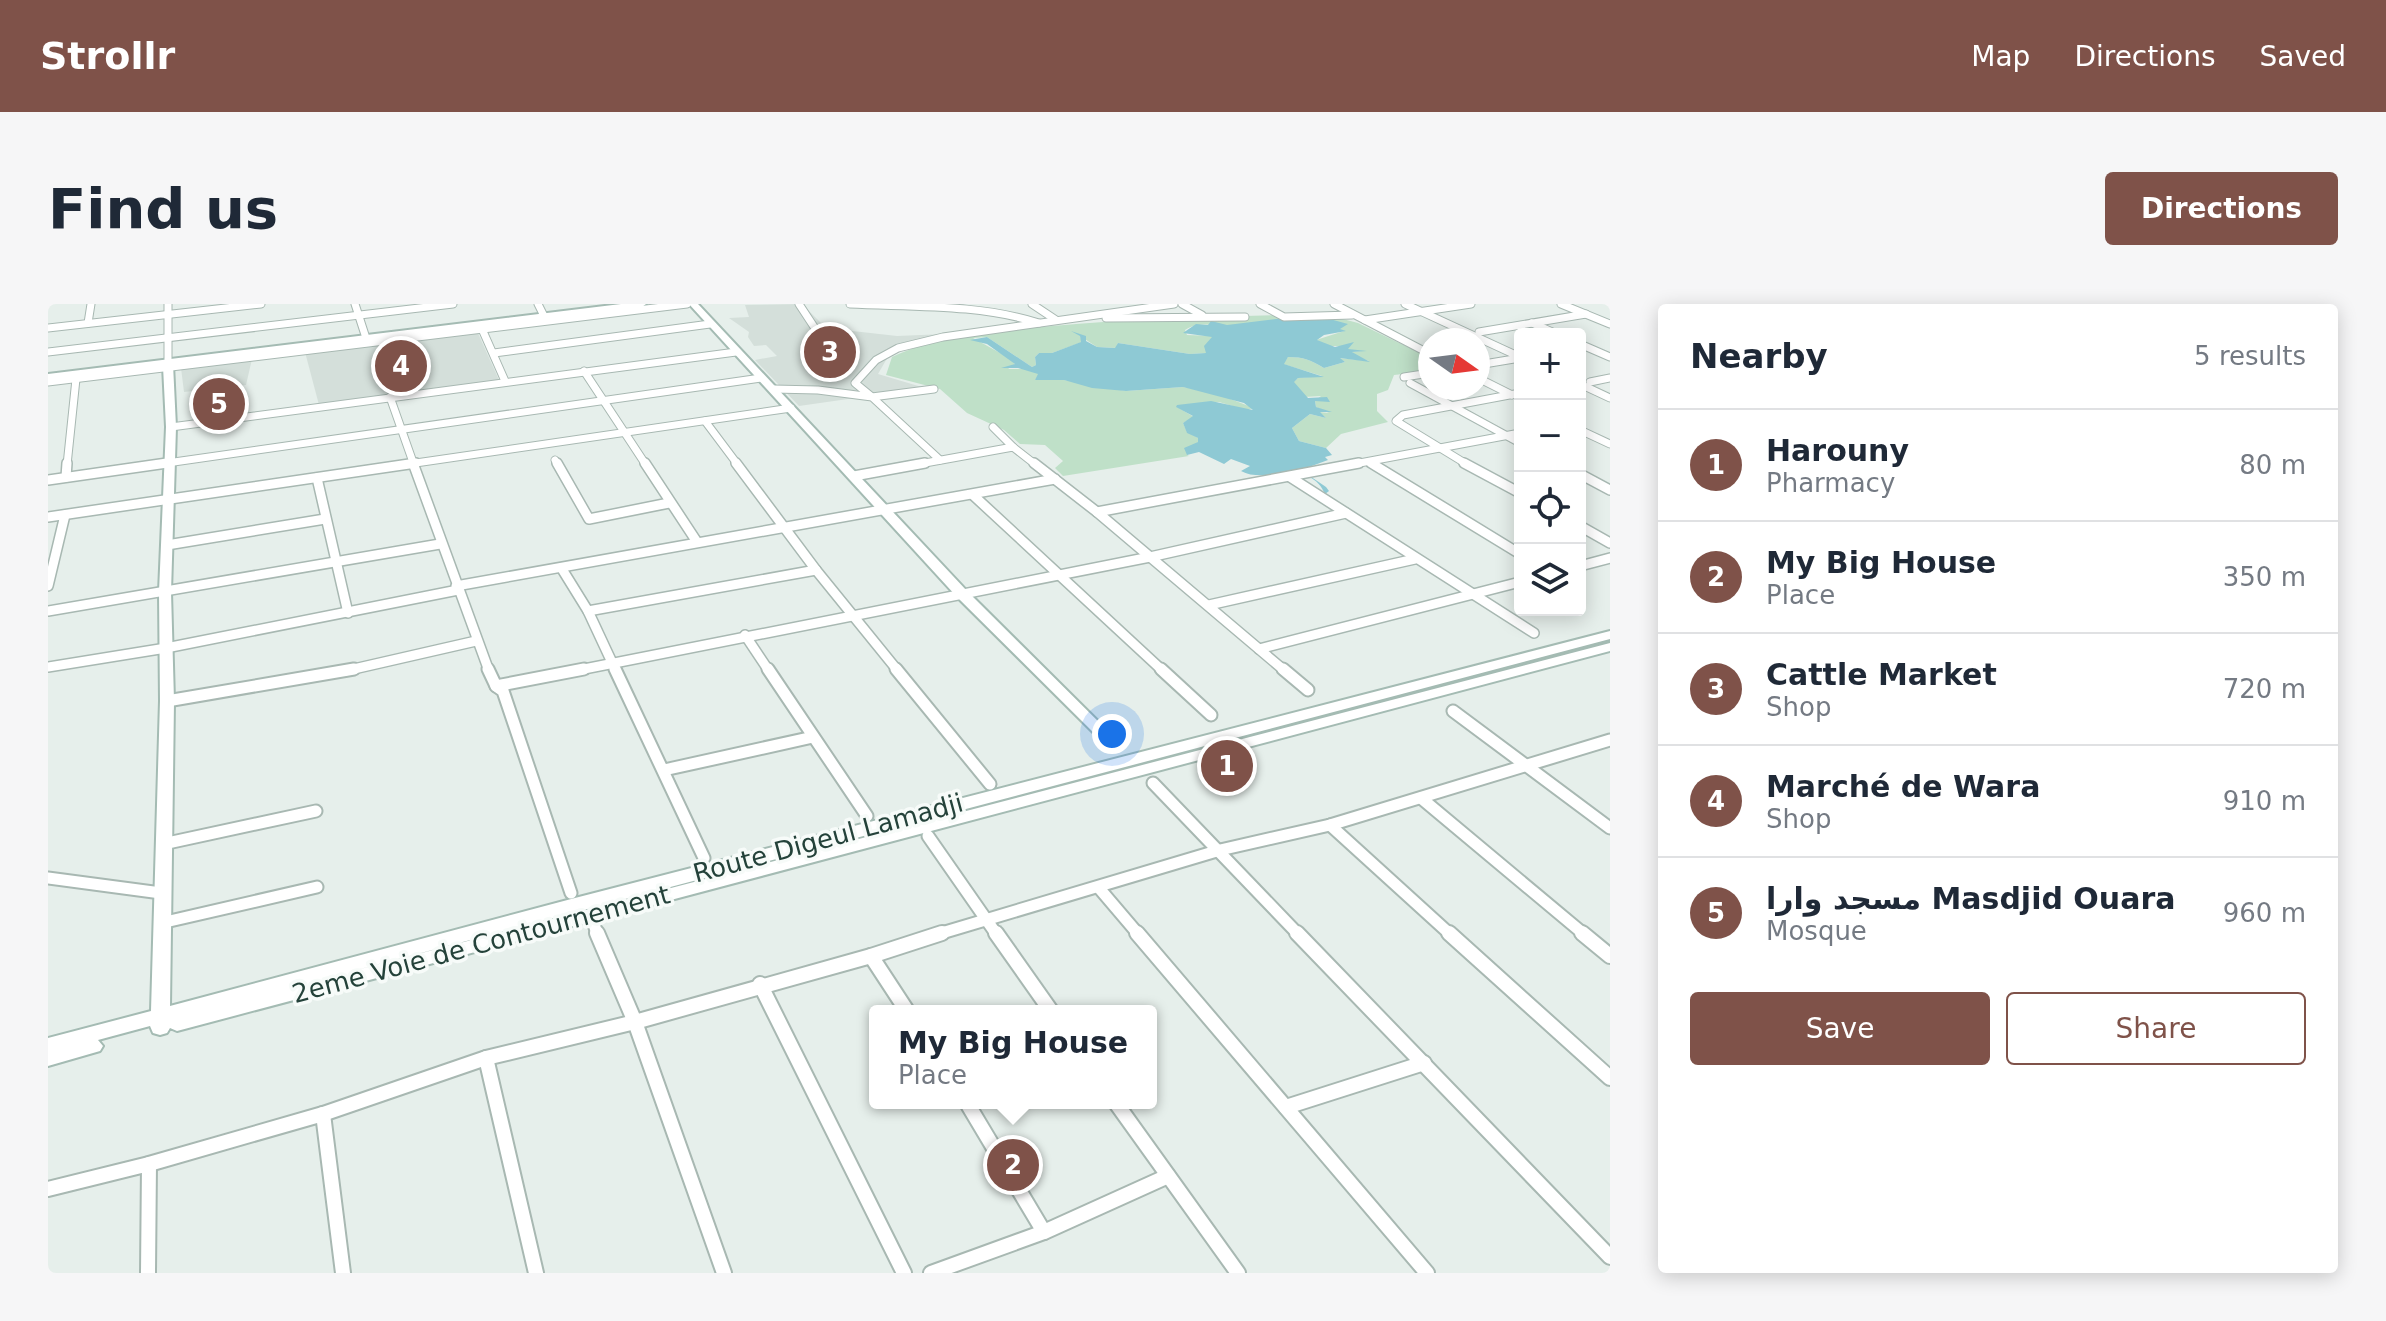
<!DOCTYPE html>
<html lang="en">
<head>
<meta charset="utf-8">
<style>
	body { margin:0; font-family:"DejaVu Sans",Vazirmatn,sans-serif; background:#f6f6f7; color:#1f2937 }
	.controls { position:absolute; right:24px; top:24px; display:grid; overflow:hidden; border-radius:8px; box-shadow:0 4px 20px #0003 }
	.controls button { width:72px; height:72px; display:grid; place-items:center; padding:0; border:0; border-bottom:2px solid #e0e1e3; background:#fff; color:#1f2937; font:40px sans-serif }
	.compass { position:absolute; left:1370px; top:24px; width:72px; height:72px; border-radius:50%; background:#fff; box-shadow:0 4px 20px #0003; rotate:104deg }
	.you { position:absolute; left:1064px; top:430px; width:28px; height:28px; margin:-20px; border:6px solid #fff; border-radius:50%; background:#1a73e8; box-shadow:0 0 0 12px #1a73e833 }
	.badge { display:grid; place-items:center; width:52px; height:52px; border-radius:50%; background:#7f5249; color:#fff; font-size:26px; font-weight:700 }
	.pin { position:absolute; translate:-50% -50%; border:4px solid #fff; box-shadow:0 2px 8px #0006 }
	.popup { position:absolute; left:821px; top:701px; width:288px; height:104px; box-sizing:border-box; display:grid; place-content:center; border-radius:8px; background:#fff; filter:drop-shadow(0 2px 6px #0005); font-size:26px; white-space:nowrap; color:#747a83 }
	.popup b { font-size:30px; color:#1f2937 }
	.popup::after { content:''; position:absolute; left:50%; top:100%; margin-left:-16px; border:16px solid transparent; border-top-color:#fff }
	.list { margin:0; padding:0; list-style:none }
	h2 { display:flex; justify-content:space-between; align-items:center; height:104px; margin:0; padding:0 32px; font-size:34px }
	h2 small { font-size:26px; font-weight:400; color:#747a83 }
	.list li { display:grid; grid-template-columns:52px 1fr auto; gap:24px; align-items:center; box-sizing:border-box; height:112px; padding:0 32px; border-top:2px solid #e0e1e3 }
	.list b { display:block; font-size:30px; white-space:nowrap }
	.list p { margin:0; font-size:26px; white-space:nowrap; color:#747a83 }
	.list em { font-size:26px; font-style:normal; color:#747a83 }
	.actions { display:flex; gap:16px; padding:24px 32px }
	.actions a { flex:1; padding:18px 0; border:2px solid #7f5249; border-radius:8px; text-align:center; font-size:28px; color:#7f5249 }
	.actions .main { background:#7f5249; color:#fff }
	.icon { flex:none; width:44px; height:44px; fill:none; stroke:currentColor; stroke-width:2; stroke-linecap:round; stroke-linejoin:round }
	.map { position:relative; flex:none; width:1562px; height:969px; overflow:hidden; border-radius:8px }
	header { display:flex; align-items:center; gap:48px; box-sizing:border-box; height:112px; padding:0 40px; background:#7f5249; color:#fff }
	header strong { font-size:38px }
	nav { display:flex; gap:44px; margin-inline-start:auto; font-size:28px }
	.intro { display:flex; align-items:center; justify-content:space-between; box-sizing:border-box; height:192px; padding:0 48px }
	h1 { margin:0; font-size:56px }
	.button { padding:20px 36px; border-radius:8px; background:#7f5249; color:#fff; font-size:28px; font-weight:700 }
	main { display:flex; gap:48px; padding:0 48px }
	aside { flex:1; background:#fff; border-radius:8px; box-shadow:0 4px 20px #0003 }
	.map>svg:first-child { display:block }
	.built { fill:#d4dfda }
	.green { fill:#bfe0c8 }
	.water { fill:#8ec9d4 }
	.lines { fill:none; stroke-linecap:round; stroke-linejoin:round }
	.street-far3-casing { stroke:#a8b8b2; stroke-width:9 }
	.street-far2-casing { stroke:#a8b8b2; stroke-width:12 }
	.street-far1-casing { stroke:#a8b8b2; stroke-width:15 }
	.street-casing { stroke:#a8b8b2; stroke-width:18 }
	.secondary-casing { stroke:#a4bbb3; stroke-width:4 }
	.street-far3 { stroke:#fff; stroke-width:7 }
	.street-far2 { stroke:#fff; stroke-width:9 }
	.street-far1 { stroke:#fff; stroke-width:11 }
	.street { stroke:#fff; stroke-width:14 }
	.secondary { fill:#fff; fill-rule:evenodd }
	.wall { fill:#a1aea9 }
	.shaded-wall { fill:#838d89 }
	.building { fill:#bbcac4; stroke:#838d89; stroke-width:2 }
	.labels { text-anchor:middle; stroke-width:7; stroke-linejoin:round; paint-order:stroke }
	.street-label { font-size:26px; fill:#24423a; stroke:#f7fbf9 }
</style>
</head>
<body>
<header>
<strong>Strollr</strong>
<nav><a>Map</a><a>Directions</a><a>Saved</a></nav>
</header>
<div class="intro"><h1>Find us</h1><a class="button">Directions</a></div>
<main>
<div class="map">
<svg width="1562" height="969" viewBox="0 0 1562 969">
	<rect width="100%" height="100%" fill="#e6efeb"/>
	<g class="built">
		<path d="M754 0 778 24 849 32 897 30 841 51 830 70 877 84 751 102 707 56 729 52 718 41 706 42 700 33 701 28 681 14 701 13 697 1Z"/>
		<path d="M429 27 451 76 271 101 257 48Z"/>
		<path d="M204 55 198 81 136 88 133 64Z"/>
	</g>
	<path class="green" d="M1236 11 1287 13 1310 19 1382 54V67L1346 71 1340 86 1329 90V107L1340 118 1293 130 1278 144 1251 137 1244 124 1262 110 1278 114 1271 108 1281 109 1268 103 1267 97 1273 92 1256 93 1245 78 1250 74 1274 72 1235 60 1240 53C1255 53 1263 56 1276 64L1297 58 1290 54 1321 57 1306 52 1304 48 1313 47 1300 46V42H1281L1268 36 1296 27 1291 25 1298 20C1254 15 1229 16 1185 21 1168 23 1152 16 1137 26L1139 31 1165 32 1159 49 1142 50 1070 39 1068 44 1049 43 1032 32 1034 38 1004 49H991L987 53 988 61 984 63 939 33 925 34 963 55 967 60 960 65H979L992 70 987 76H1016L1078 87 1135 83 1164 88 1206 104 1198 106 1171 98 1129 103 1146 113 1135 119 1139 128 1150 134 1151 137 1139 151 1141 152 1015 172 1007 164 1015 157 997 141 972 140 956 126 919 109 892 85 838 71 844 53C893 30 950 27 1004 22 1081 15 1158 13 1236 11Z"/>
	<path class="water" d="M1278 14 1300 20 1292 25 1298 27 1276 31 1269 36 1287 43 1306 38 1300 45 1319 47 1304 48 1322 58 1292 54 1297 58 1276 64C1263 56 1255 53 1240 53L1236 60 1276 73 1250 74 1246 78 1260 94 1279 93 1282 98 1267 97 1268 103 1284 108H1272L1278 114 1262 110 1244 124 1251 137 1278 144 1284 151 1277 153 1280 156 1253 166 1278 183 1281 187 1277 190C1261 153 1217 181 1193 167L1202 162 1183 155 1176 160 1151 148 1139 151 1136 144 1150 138V134L1139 129 1135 119 1145 112 1128 103 1129 101 1163 97 1205 106 1196 99 1135 83 1078 87 1044 84 1016 76H987L990 70 970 64H953L967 60 939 40 922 36 939 33 984 63 988 61 987 53 991 49H1004L1033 38 1032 32 1023 27 1038 32V37L1049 43 1067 44 1070 39 1142 50 1158 49 1156 42 1164 33 1135 29 1148 20 1160 21 1163 17 1179 21 1228 15Z"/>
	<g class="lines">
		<defs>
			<g id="street-far3">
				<path d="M120 0V58"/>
				<path d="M307 0 318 34"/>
				<path d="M490 0 496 12"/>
				<path d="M751 0 774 35"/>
				<path d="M802 0C865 3 931 0 991 19"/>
				<path d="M984 0 1008 16"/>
				<path d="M1134 0 1154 11"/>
				<path d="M1212 0 1236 13 1304 11"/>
				<path d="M1286 0 1382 50"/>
				<path d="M1357 0 1472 53"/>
				<path d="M1513 0 1562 20"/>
				<path d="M1058 14 1197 13"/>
				<path d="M1317 16 1423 0"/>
				<path d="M40 19 43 0"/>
				<path d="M1484 19 1509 30"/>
				<path d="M0 24 213 0"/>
				<path d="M434 25 457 77"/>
				<path d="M1431 28 1538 10"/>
				<path d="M1532 40 1562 53"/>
				<path d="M0 48 405 0"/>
				<path d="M446 49 662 20"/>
				<path d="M1430 61 1472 54"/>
				<path d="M536 67 598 161"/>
				<path d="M1356 73 1382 69"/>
				<path d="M1430 74 1464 91"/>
				<path d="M0 78 639 0"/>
				<path d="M1542 78 1562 74"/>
				<path d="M1362 79 1472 139"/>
				<path d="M1532 80 1562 94"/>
				<path d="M725 85 770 86 824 93 892 156"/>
				<path d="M886 85 824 93 807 79 828 56 850 44 895 33 1126 0"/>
				<path d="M342 93 366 161"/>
				<path d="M657 117 690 161"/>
				<path d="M123 123 688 48"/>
				<path d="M945 123 965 143"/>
				<path d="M1532 126 1562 140"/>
				<path d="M507 156 510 161"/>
				<path d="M1321 158 1326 161"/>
				<path d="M19 161 28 75"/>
				<path d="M105 161 713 74"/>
				<path d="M354 161 743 104"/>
				<path d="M866 161 965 143 988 161"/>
				<path d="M1301 161 1472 129"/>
				<path d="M1420 161 1348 117 1355 111 1472 89"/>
			</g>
			<g id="street-far2">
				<path d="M365 159 441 367"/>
				<path d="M509 159 541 215 621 199"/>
				<path d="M597 159 649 238"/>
				<path d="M688 159 768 266 850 367"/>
				<path d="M986 159 1049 208 1237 367"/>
				<path d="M1323 159 1472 250"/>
				<path d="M1416 159 1472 189"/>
				<path d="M1532 170 1562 186"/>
				<path d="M806 172 877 159"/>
				<path d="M18 173 19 159"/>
				<path d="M1242 173 1486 329"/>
				<path d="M269 174 300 309"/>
				<path d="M0 176 119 159"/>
				<path d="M925 191 1115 367"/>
				<path d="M1049 208 1311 159"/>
				<path d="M0 213 368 159"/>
				<path d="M1532 222 1562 239"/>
				<path d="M119 241 277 215"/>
				<path d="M1532 262 1562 254"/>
				<path d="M514 265 540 307 568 367"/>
				<path d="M0 282 17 211"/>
				<path d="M408 282 1007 175"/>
				<path d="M1161 301 1367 255"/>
				<path d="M0 307 392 240"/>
				<path d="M540 307 768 266"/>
				<path d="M697 331 721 367"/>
				<path d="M1211 345 1472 278"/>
				<path d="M0 363 118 344 410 286"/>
				<path d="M297 367 428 337"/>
				<path d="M526 367 1102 253 1298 209"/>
			</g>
			<g id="street-far1">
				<path d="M440 365 448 382 455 387 523 589"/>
				<path d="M567 365 656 554"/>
				<path d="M720 365 819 512"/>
				<path d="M848 365 942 480"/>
				<path d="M1113 365 1163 411"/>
				<path d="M1235 365 1260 386"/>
				<path d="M448 382 536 365"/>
				<path d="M119 397 306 365"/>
				<path d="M1405 407 1562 524"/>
				<path d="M616 466 765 433"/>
				<path d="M1105 479 1251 631"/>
				<path d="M1373 494 1537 631"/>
				<path d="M1282 521 1403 631"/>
				<path d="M880 532 949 631"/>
				<path d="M115 540 268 507"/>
				<path d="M0 574 113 589"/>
				<path d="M1051 584 1091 631"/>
				<path d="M113 619 269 583"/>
				<path d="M546 621 550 631"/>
				<path d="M887 631 1172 546 1282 521 1562 436"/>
			</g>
			<g id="street">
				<path d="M549 629 587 718 676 969"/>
				<path d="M948 629 1003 707"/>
				<path d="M1089 629 1379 969"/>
				<path d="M1249 629 1562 953"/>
				<path d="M1401 629 1562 774"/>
				<path d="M1534 629 1562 652"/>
				<path d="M823 652 859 707"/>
				<path d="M712 680 856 969"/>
				<path d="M438 754 488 969"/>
				<path d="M919 799 996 928"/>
				<path d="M1068 799 1190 969"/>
				<path d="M1238 803 1376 759"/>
				<path d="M275 810 295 969"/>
				<path d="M0 885 101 860 275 810 438 754 587 718 823 652 894 629"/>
				<path d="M100 969 101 860"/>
				<path d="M883 969 996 928 1120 872"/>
			</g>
			<g id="secondary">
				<path d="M573 0H598L594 3 125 60 128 123 123 288 126 397 122 702 527 594 1562 327V335L293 670 1562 339V347L129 727 122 724 119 729 112 731 105 729 102 722 50 736 55 742 52 747 0 762V734L103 707 112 397 111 288 118 123 115 62 0 76V70Z"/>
				<path d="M641 0H650L919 287 1072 439 1075 442 1072 445H1062L909 293Z"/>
			</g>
		</defs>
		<use href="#street-far3" class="street-far3-casing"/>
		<use href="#street-far2" class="street-far2-casing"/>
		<use href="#street-far1" class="street-far1-casing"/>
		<use href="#street" class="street-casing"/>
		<use href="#secondary" class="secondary-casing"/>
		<use href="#street-far3" class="street-far3"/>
		<use href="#street-far2" class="street-far2"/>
		<use href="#street-far1" class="street-far1"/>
		<use href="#street" class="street"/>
		<use href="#secondary" class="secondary"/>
	</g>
	<path class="wall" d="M188 83 190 92 183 106 151 108 148 98Z"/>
	<path class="shaded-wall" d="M188 83 190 92 183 106 181 97Z"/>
	<path class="building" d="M188 83 181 97 148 98 156 85Z"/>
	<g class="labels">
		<g class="street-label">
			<text transform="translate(780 534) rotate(-15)" y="9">Route Digeul Lamadji</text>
			<text transform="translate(433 640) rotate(-15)" y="9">2eme Voie de Contournement</text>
		</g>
	</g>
</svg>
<div class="controls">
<button>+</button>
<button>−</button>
<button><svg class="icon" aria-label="locate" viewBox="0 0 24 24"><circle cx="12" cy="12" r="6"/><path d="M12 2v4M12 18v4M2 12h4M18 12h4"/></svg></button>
<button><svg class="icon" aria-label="layers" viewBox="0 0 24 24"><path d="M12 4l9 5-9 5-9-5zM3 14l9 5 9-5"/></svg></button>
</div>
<svg class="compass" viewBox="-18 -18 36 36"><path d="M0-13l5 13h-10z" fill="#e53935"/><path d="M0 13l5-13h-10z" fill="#747a83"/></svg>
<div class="you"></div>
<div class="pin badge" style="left:1179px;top:462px">1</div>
<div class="pin badge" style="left:965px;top:861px">2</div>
<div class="popup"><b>My Big House</b>Place</div>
<div class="pin badge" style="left:782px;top:48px">3</div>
<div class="pin badge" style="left:353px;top:62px">4</div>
<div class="pin badge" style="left:171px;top:100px">5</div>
</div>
<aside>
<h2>Nearby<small>5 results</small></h2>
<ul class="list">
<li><span class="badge">1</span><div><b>Harouny</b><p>Pharmacy</p></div><em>80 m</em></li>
<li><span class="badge">2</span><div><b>My Big House</b><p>Place</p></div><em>350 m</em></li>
<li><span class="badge">3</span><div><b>Cattle Market</b><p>Shop</p></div><em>720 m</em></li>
<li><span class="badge">4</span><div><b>Marché de Wara</b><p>Shop</p></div><em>910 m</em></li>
<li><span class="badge">5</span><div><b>مسجد وارا Masdjid Ouara</b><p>Mosque</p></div><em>960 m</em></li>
</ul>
<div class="actions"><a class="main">Save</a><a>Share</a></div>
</aside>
</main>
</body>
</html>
